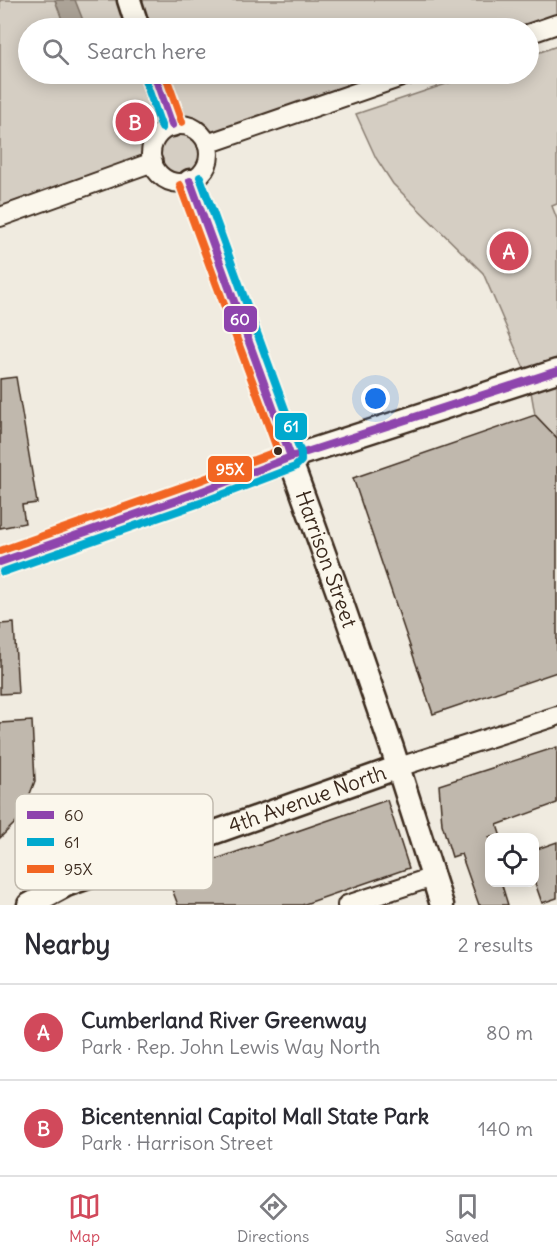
<!DOCTYPE html>
<html lang="en">
<head>
<meta charset="utf-8">
<style>
	body { margin:0; font-family:Delius,sans-serif; background:#f2f2f3; color:#2b2b33 }
	.controls { position:absolute; right:18px; bottom:18px; display:grid; overflow:hidden; border-radius:12px; box-shadow:0 3px 15px #0003 }
	.controls button { width:54px; height:54px; display:grid; place-items:center; padding:0; border:0; border-bottom:2px solid #e1e1e2; background:#fff; color:#2b2b33; font:30px sans-serif }
	.you { position:absolute; left:376px; top:399px; width:21px; height:21px; margin:-15px; border:4px solid #fff; border-radius:50%; background:#1a73e8; box-shadow:0 0 0 9px #1a73e833 }
	.badge { display:grid; place-items:center; width:39px; height:39px; border-radius:50%; background:#d1495b; color:#fff; font-size:20px; font-weight:700 }
	.pin { position:absolute; translate:-50% -50%; border:3px solid #fff; box-shadow:0 2px 6px #0006 }
	.list { margin:0; padding:0; list-style:none }
	h2 { display:flex; justify-content:space-between; align-items:center; height:78px; margin:0; padding:0 24px; font-size:26px }
	h2 small { font-size:20px; font-weight:400; color:#7c7c81 }
	.list li { display:grid; grid-template-columns:39px 1fr auto; gap:18px; align-items:center; box-sizing:border-box; height:96px; padding:0 24px; border-top:2px solid #e1e1e2 }
	.list b { display:block; font-size:22px; white-space:nowrap }
	.list p { margin:0; font-size:20px; white-space:nowrap; color:#7c7c81 }
	.list em { font-size:20px; font-style:normal; color:#7c7c81 }
	.icon { flex:none; width:33px; height:33px; fill:none; stroke:currentColor; stroke-width:2; stroke-linecap:round; stroke-linejoin:round }
	.map { position:relative; flex:none; width:557px; height:905px; overflow:hidden }
	.search { position:absolute; background:#fff; box-shadow:0 3px 15px #0003; left:18px; right:18px; top:18px; height:66px; display:flex; align-items:center; gap:15px; box-sizing:border-box; padding:0 21px; border-radius:33px; color:#7c7c81; font-size:22px }
	.sheet { height:270px; background:#fff }
	nav { display:flex; justify-content:space-around; align-items:center; box-sizing:border-box; height:84px; border-top:2px solid #e1e1e2; background:#fff; font-size:16px; color:#7c7c81 }
	nav a { display:grid; justify-items:center; gap:3px }
	nav .on { color:#d1495b }
	.map>svg:first-child { display:block }
	.green { fill:#d5cec3; stroke:#887c70; stroke-width:1.5 }
	.water { fill:#aca397; stroke:#7f7367; stroke-width:1.5 }
	.building { fill:#c0b8ad; stroke:#3b2a1e; stroke-width:1.5 }
	.lines { fill:none; stroke-linecap:round; stroke-linejoin:round }
	.minor-casing { stroke:#3b2a1e; stroke-width:22 }
	.tertiary-casing { stroke:#3b2a1e; stroke-width:27 }
	.minor { stroke:#fbf7ec; stroke-width:18 }
	.tertiary { stroke:#fbf7ec; stroke-width:22 }
	.bus-1-casing { stroke:#fbf7ec; stroke-width:12 }
	.bus-2-casing { stroke:#fbf7ec; stroke-width:12 }
	.bus-3-casing { stroke:#fbf7ec; stroke-width:12 }
	.bus-1 { stroke:#8e44ad; stroke-width:8 }
	.bus-2 { stroke:#00a9ce; stroke-width:8 }
	.bus-3 { stroke:#f26522; stroke-width:8 }
	.bus-dot { fill:#3b2a1e; stroke:#fbf7ec; stroke-width:2 }
	.labels { text-anchor:middle; stroke-width:5; stroke-linejoin:round; paint-order:stroke }
	.street-label { font-size:21px; fill:#3b2a1e; stroke:#fbf7ec }
	.key { fill:#fbf7ec; stroke:#c1baae; stroke-width:1.5 }
	.key-label { font-size:16px; fill:#3b2a1e }
	.line-badge { stroke:#fbf7ec; stroke-width:2 }
	.badge-label { font-size:16px; text-anchor:middle; font-weight:bold; fill:#fff }
</style>
</head>
<body>
<div class="map">
<svg width="557" height="905" viewBox="0 0 557 905">
	<rect width="100%" height="100%" fill="#f0ebe0"/>
	<filter id="ink" filterUnits="userSpaceOnUse"><feTurbulence type="fractalNoise" baseFrequency=".0167" numOctaves="2"/><feDisplacementMap in="SourceGraphic" scale="12" xChannelSelector="R" yChannelSelector="G"/><feConvolveMatrix kernelMatrix="1 2 1 2 8 2 1 2 1" color-interpolation-filters="sRGB"/></filter>
	<g filter="url(#ink)">
		<g class="green">
			<path d="M0 0H557V24L528 28H28V74H410L208 148C212 181 174 195 155 167L0 217Z"/>
			<path d="M557 46V204L552 206 557 219V438L535 415 529 380 483 273 393 184 376 158 356 114 476 74H528L529 56Z"/>
		</g>
		<path class="water" d="M55 0H75L86 28H65Z"/>
		<g class="building">
			<path d="M16 377 37 503 22 505 25 523 0 528V379Z"/>
			<path d="M535 415 557 438V672L433 714 353 478Z"/>
			<path d="M14 623 18 693 0 694V624Z"/>
			<path d="M32 721 35 781 21 817 0 838V723Z"/>
			<path d="M557 747V803L497 825 501 837H489V882H501L508 905H479L461 854 452 857 442 824 439 785Z"/>
			<path d="M387 800 409 868 302 905H178L167 876Z"/>
			<path d="M557 842V898L542 903 534 880V850Z"/>
		</g>
		<g class="lines">
			<defs>
				<g id="minor">
					<path d="M528 34 557 24"/>
					<circle cx="180" cy="154" r="29"/>
					<path d="M207 144 410 74"/>
					<path d="M0 217 153 162"/>
					<path d="M399 767 557 716"/>
					<path d="M347 905 433 877"/>
				</g>
				<g id="tertiary">
					<path d="M129 0 138 28"/>
					<path d="M154 74 172 125"/>
					<path id="s1" d="M190 181 344 609 392 748 442 905"/>
					<path d="M0 562 200 492 291 457 557 371"/>
					<path id="s2" d="M29 905 66 885 399 767"/>
				</g>
			</defs>
			<use href="#minor" class="minor-casing"/>
			<use href="#tertiary" class="tertiary-casing"/>
			<use href="#minor" class="minor"/>
			<use href="#tertiary" class="tertiary"/>
			<defs>
				<g id="bus-1">
					<path d="M154 74 172 125"/>
					<path d="M190 181 291 457"/>
					<path d="M0 562 200 492 291 457 557 371"/>
				</g>
				<g id="bus-2">
					<path d="M144 77 162 128"/>
					<path d="M3 572 203 502 295 467 301 461V453L200 177"/>
				</g>
				<g id="bus-3">
					<path d="M165 74 182 122"/>
					<path d="M0 551 196 482 278 451 180 185"/>
				</g>
			</defs>
			<use href="#bus-1" class="bus-1-casing"/>
			<use href="#bus-2" class="bus-2-casing"/>
			<use href="#bus-3" class="bus-3-casing"/>
			<use href="#bus-1" class="bus-1"/>
			<use href="#bus-2" class="bus-2"/>
			<use href="#bus-3" class="bus-3"/>
		</g>
	</g>
	<circle class="bus-dot" cx="278" cy="451" r="5"/>
	<g class="labels">
		<g class="street-label">
			<text dy="7" stroke="none"><textPath href="#s1" startOffset="402">Harrison Street</textPath></text>
			<text dy="7" stroke="none"><textPath href="#s2" startOffset="298">4th Avenue North</textPath></text>
		</g>
	</g>
	<rect x="15" y="794" width="198" height="96" rx="9" class="key"/>
	<rect x="27" y="811" width="27" height="8" fill="#8e44ad"/>
	<rect x="27" y="838" width="27" height="8" fill="#00a9ce"/>
	<rect x="27" y="865" width="27" height="8" fill="#f26522"/>
	<g class="key-label">
		<text x="64" y="821">60</text>
		<text x="64" y="848">61</text>
		<text x="64" y="875">95X</text>
	</g>
	<g class="line-badge">
		<rect x="223" y="305" width="35" height="28" rx="6" fill="#8e44ad"/>
		<rect x="274" y="412" width="34" height="29" rx="6" fill="#00a9ce"/>
		<rect x="207" y="455" width="46" height="28" rx="6" fill="#f26522"/>
	</g>
	<g class="badge-label">
		<text x="240" y="325">60</text>
		<text x="291" y="432">61</text>
		<text x="230" y="475">95X</text>
	</g>
</svg>
<div class="controls">
<button><svg class="icon" aria-label="locate" viewBox="0 0 24 24"><circle cx="12" cy="12" r="6"/><path d="M12 2v4M12 18v4M2 12h4M18 12h4"/></svg></button>
</div>
<div class="you"></div>
<div class="pin badge" style="left:509px;top:251px">A</div>
<div class="pin badge" style="left:135px;top:122px">B</div>
<div class="search"><svg class="icon" aria-label="search" viewBox="0 0 24 24"><circle cx="10" cy="10" r="6"/><path d="M15 15l6 6"/></svg>Search here</div>
</div>
<section class="sheet">
<h2>Nearby<small>2 results</small></h2>
<ul class="list">
<li><span class="badge">A</span><div><b>Cumberland River Greenway</b><p>Park · Rep. John Lewis Way North</p></div><em>80 m</em></li>
<li><span class="badge">B</span><div><b>Bicentennial Capitol Mall State Park</b><p>Park · Harrison Street</p></div><em>140 m</em></li>
</ul>
</section>
<nav>
<a class="on"><svg class="icon" aria-label="map" viewBox="0 0 24 24"><path d="M3 6l6-2 6 2 6-2v14l-6 2-6-2-6 2zM9 4v14M15 6v14"/></svg>Map</a>
<a><svg class="icon" aria-label="directions" viewBox="0 0 24 24"><path d="M12 3l9 9-9 9-9-9zM9 14v-3h6M13 9l2 2-2 2"/></svg>Directions</a>
<a><svg class="icon" aria-label="saved" viewBox="0 0 24 24"><path d="M7 4h10v16l-5-4-5 4z"/></svg>Saved</a>
</nav>
</body>
</html>
